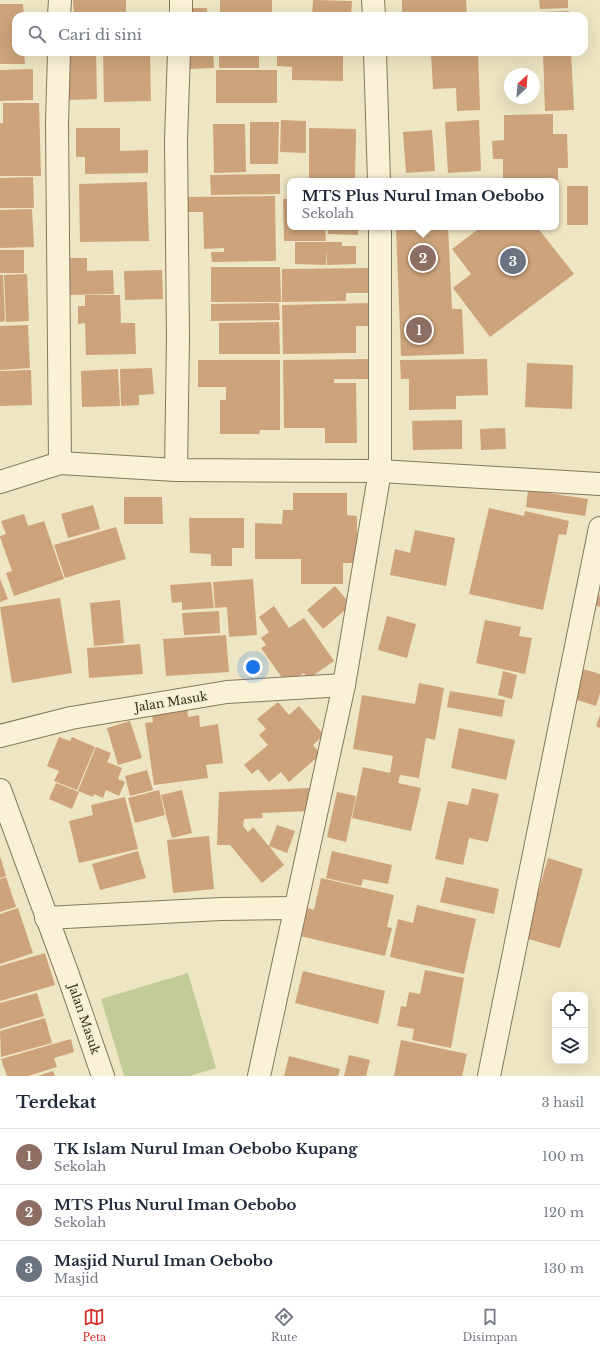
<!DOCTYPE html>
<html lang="id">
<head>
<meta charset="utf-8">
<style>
	body { margin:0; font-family:"Libre Baskerville",serif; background:#f2f2f3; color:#1f2937 }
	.controls { position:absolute; right:12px; bottom:12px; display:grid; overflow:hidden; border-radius:8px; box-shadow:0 4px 16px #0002 }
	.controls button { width:36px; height:36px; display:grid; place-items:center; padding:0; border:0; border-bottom:1px solid #e0e1e3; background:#fff; color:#1f2937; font:20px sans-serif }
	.compass { position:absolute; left:504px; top:68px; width:36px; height:36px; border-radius:50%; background:#fff; box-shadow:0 4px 16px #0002; rotate:26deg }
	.you { position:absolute; left:253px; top:667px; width:14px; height:14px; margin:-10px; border:3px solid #fff; border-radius:50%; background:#1a73e8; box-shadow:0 0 0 6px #1a73e833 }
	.badge { display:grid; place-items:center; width:26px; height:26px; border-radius:50%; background:#d93025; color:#fff; font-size:13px; font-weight:700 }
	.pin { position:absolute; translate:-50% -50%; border:2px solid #fff; box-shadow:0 1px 4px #0006 }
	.popup { position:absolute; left:287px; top:178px; width:272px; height:52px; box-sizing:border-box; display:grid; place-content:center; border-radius:8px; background:#fff; filter:drop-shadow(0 1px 3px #0005); font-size:13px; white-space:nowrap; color:#747a83 }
	.popup b { font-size:15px; color:#1f2937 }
	.popup::after { content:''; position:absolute; left:50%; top:100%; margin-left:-8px; border:8px solid transparent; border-top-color:#fff }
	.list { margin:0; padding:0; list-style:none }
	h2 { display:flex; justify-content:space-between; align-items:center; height:52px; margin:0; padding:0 16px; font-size:17px }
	h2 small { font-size:13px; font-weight:400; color:#747a83 }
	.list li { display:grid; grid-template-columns:26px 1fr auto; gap:12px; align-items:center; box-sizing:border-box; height:56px; padding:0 16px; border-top:1px solid #e0e1e3 }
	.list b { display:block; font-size:15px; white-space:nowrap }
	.list p { margin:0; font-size:13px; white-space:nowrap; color:#747a83 }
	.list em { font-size:13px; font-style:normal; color:#747a83 }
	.icon { flex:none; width:22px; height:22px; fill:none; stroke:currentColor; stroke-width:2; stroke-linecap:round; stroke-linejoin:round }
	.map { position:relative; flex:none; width:600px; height:1076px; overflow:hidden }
	.search { position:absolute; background:#fff; box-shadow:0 4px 16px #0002; left:12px; right:12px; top:12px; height:44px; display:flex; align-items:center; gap:10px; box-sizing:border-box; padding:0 14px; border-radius:12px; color:#747a83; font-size:15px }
	.sheet { height:220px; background:#fff }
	nav { display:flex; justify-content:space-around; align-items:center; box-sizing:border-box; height:56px; border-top:1px solid #e0e1e3; background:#fff; font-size:11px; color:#747a83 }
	nav a { display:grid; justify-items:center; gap:2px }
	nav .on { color:#d93025 }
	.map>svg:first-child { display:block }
	.green { fill:#c1cc98 }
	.building { fill:#cca37a }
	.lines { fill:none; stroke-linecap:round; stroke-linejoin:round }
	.street-casing { stroke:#89775a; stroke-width:24 }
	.street { stroke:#f9f2d7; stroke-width:22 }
	.labels { text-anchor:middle; stroke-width:3; stroke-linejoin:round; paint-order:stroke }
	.street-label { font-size:12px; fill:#392d1e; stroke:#f5efd3 }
</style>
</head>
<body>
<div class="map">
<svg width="600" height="1076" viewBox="0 0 600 1076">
	<rect width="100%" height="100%" fill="#eee5c4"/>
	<path class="green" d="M188 973 216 1068 190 1076H124L101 999Z"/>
	<g class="building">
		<path d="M73 0H126V16H74Z"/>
		<rect x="220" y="0" width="52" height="16"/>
		<path d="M313 0 352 1 351 16H312Z"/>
		<path d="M402 0H466L467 16H402Z"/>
		<path d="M539 0H568V8L540 9Z"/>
		<path d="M0 4H23L24 16H16V52H24L25 64H0Z"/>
		<rect x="188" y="8" width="19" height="8"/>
		<path d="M569 11V16H541V12Z"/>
		<path d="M68 52H96L97 99 69 100Z"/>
		<path d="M103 52H150L151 101 104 102Z"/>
		<path d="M190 52H213L214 68 190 69Z"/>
		<rect x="219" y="52" width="40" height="16"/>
		<path d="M277 52H343V81L292 80V67L277 66Z"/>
		<path d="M431 52H478L480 110 457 111 456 88 433 89Z"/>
		<path d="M543 52H571L574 110 545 111Z"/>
		<path d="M33 69V100L0 101V70Z"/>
		<rect x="216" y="70" width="61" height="33"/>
		<path d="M3 103H39L41 176H0V123H3Z"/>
		<path d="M553 114V134H567L568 168H558V185H556V181H503V159H493L492 141 504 140V115Z"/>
		<path d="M281 120 306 121V153L280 152Z"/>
		<path d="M479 120 481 171 448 173 445 122Z"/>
		<path d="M250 122H279L278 164H250Z"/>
		<path d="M213 124H245L246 172 214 173Z"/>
		<path d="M76 128H120V151L148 150V173L85 174V157H76Z"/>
		<path d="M309 128 356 129 355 181H309Z"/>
		<path d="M432 130 435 171 406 173 403 132Z"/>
		<path d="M280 174V194L211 195 210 175Z"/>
		<path d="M33 177 34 208H0V178Z"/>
		<path d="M147 182 149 241 80 242 79 184Z"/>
		<rect x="567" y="186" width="21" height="39"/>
		<path d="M275 196 276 261 212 262 211 252H224V248L204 249 203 212H188L187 197Z"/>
		<path d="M283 199H290V227H325L326 241H284Z"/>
		<path d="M32 209 34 247 0 248V210Z"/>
		<path d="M328 227H358V235L328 234Z"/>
		<path d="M396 227H448L452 309H462L464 354 401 356Z"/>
		<path d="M481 227H537L574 274 490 337 453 288 471 274 452 249Z"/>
		<path d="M295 242H342V246H356V264L327 265V248L326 265 295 264Z"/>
		<rect x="0" y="250" width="24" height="23"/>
		<path d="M64 258H87V271L113 270 114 294 65 295Z"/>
		<path d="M211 267H280L281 302H211Z"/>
		<path d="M372 268 373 293H346V301L282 302V269Z"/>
		<path d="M162 270 163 299 125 300 124 271Z"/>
		<path d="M27 274 29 321 6 322 4 275Z"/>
		<path d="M0 275H3L5 321 0 322Z"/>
		<path d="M85 295H120L121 323H135L136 354 86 355 85 323 78 324V306H85Z"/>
		<path d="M279 303 280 320 211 321V304Z"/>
		<path d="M372 303V326H356V353L283 354 282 305Z"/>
		<path d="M279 322 280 354H219V323Z"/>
		<path d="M28 325 30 368 0 370V326Z"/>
		<path d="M375 359V379H334V383H356L357 443H325V428H284L283 360Z"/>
		<path d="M487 359 488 395 456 396V409L409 410V379H401L400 360Z"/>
		<path d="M198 360H280V430H260L259 434H220V400H226V387H198Z"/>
		<path d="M527 363 573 365 572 409 525 407Z"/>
		<path d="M152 368 154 394 139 395V405L121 406 120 369Z"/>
		<path d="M118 369 120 406 82 407 81 371Z"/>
		<path d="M31 370 32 405 0 406V371Z"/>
		<path d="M462 420V449L413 450 412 421Z"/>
		<path d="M505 428 506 449 481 450 480 429Z"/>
		<path d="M528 490 588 499 585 516 526 507Z"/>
		<path d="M293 493H347V515L357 516V563H343V584H301V559H255V523L282 524 283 510H293Z"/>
		<path d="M124 497H162L163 524H124Z"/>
		<path d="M93 505 100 529 68 538 61 514Z"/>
		<path d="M489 508 524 516 525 511 569 521 566 535 559 534 543 610 469 594Z"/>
		<path d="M24 514 28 526 44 521 64 579 14 596 6 573 12 571 0 537V536L6 534 1 521Z"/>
		<path d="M189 518H244V548H232V566H211V554L190 553Z"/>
		<path d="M116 527 126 559 65 578 54 545Z"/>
		<path d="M415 530 455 538 446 586 390 575 395 549 410 553Z"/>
		<path d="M0 579 8 599 0 602Z"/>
		<path d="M253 579 257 635 229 637 227 607 215 608 213 582Z"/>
		<path d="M211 582 214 608 182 610V602L172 603 170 585Z"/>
		<path d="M335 586 351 605 323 629 307 610Z"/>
		<path d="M600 594V607L595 605Z"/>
		<path d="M60 598 72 673 12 683 0 607Z"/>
		<path d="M120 600 124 643 94 646 90 603Z"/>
		<path d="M274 606 289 628 304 618 334 661 308 679 304 673 291 681 288 677 283 679 261 648 266 645 261 638 269 632 259 617Z"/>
		<path d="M219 611 220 633 184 635 182 613Z"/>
		<path d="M387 616 416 624 407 658 378 650Z"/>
		<path d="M485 620 521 627 519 636 532 638 525 674 476 663Z"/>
		<path d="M226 635 229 672 166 676 163 639Z"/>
		<path d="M140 644 143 674 89 678 87 648Z"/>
		<path d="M583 669 600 674V693L596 706 574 699Z"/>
		<path d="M503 671 517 675 512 699 498 695Z"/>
		<path d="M419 683 444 688 435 740 426 738 419 778 395 774 400 775 398 783 421 788 411 831 352 818 363 767 390 773 393 756 353 749 362 695 415 704Z"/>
		<path d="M450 691 505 700 502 717 447 707Z"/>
		<path d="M278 702 289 715 299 706 324 735 313 745 321 754 289 782 281 772 269 782 258 769 252 774 244 765 268 745 259 735 266 729 257 719Z"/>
		<path d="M187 709 188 717 199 715 200 727 218 724 223 763 206 765 208 778 154 785 145 723 153 722 152 714Z"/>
		<path d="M600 715V728L596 726Z"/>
		<path d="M130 721 142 758 118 765 107 728Z"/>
		<path d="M459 728 515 740 506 780 451 768Z"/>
		<path d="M59 737 70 741 72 737 95 747 77 790 54 781 59 771 47 766Z"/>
		<path d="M96 747 111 753 107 762 122 768 118 779 125 782 119 796 106 790 103 798 94 794 93 797 78 791Z"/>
		<path d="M147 770 153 790 130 796 125 776Z"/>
		<path d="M56 783 79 792 72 809 49 799Z"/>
		<path d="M310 788 311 811 262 813 263 818 244 819 243 826 248 832 253 827 269 846 277 825 295 831 287 853 269 846 284 865 262 883 230 845H217L219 792Z"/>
		<path d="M472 788 499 794 488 842 469 838 463 865 435 859 448 801 468 805Z"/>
		<path d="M159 790 165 815 135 823 128 798Z"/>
		<path d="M182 790 192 833 172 838 161 795Z"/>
		<path d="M337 792 356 796 346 842 327 837Z"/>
		<path d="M125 797 138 849 79 863 69 821 93 815 91 805Z"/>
		<path d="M209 836 214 889 173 893 167 840Z"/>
		<path d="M138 851 146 878 100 890 92 864Z"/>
		<path d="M332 851 392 865 388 884 363 879 361 886 326 878Z"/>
		<path d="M0 856 6 876 0 878Z"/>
		<path d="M548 858 583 869 560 948 525 938Z"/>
		<path d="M6 877 16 907 0 912V879Z"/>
		<path d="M446 877 499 889 494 914 440 902Z"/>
		<path d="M321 878 394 895 387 927 392 928 385 956 300 936 307 908 314 910Z"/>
		<path d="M417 905 476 919 464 974 390 957 398 919 413 923Z"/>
		<path d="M18 908 33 953 0 964V914Z"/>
		<path d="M45 953 55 985 0 1001V966Z"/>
		<path d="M425 970 464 978 451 1048 412 1040 414 1029 397 1026 401 1006 406 1007 409 992 420 994Z"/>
		<path d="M303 971 385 991 378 1024 295 1003Z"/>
		<path d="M37 993 44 1016 0 1029V1003Z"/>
		<path d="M45 1018 52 1043 1 1057 0 1031Z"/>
		<path d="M71 1039 74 1052 54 1058 57 1067 28 1076H7L1 1059Z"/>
		<path d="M401 1040 467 1054 462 1076H394Z"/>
		<path d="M349 1055 370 1060 366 1076H344Z"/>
		<path d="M289 1056 340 1069 338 1076H284Z"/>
		<path d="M53 1071 55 1076H38Z"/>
	</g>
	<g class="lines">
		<defs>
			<g id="street">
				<path d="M373 0 374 16"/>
				<path d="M59 16 60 0"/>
				<path d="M181 16V0"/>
				<path d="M59 52 57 123 60 463"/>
				<path d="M375 52 379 181"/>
				<path d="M176 470 178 338 176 140 179 52"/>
				<path d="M0 482 60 463 176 470 380 471 600 484"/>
				<path d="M0 736 71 718 227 692 344 685"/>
				<path d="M0 790 67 972 103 1076"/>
				<path d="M46 918 221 909 295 908"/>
				<path d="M259 1076 344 685 380 471V227"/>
				<path d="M489 1076 600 528"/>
			</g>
		</defs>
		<use href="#street" class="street-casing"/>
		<use href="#street" class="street"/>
	</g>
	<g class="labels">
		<g class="street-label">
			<text transform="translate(171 702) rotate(-9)" y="4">Jalan Masuk</text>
			<text transform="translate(84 1019) rotate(71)" y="4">Jalan Masuk</text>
		</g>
	</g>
</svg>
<div class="controls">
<button><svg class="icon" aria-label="locate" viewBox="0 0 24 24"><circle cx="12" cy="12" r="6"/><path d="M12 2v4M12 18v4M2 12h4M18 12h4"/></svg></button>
<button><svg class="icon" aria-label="layers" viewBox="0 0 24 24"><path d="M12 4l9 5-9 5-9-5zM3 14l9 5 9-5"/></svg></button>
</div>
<svg class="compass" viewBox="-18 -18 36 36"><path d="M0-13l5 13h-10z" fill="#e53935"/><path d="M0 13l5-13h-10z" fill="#747a83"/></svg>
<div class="you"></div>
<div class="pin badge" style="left:419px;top:330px;background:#8d6e63">1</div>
<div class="pin badge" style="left:423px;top:258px;background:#8d6e63">2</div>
<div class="popup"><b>MTS Plus Nurul Iman Oebobo</b>Sekolah</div>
<div class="pin badge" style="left:513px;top:261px;background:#6b7280">3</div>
<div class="search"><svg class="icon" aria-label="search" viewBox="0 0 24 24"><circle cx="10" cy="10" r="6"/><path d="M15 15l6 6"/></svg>Cari di sini</div>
</div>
<section class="sheet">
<h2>Terdekat<small>3 hasil</small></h2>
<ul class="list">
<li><span class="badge" style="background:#8d6e63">1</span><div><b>TK Islam Nurul Iman Oebobo Kupang</b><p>Sekolah</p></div><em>100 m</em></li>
<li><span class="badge" style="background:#8d6e63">2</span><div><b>MTS Plus Nurul Iman Oebobo</b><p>Sekolah</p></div><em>120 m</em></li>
<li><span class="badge" style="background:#6b7280">3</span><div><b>Masjid Nurul Iman Oebobo</b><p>Masjid</p></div><em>130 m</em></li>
</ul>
</section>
<nav>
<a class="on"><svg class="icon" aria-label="map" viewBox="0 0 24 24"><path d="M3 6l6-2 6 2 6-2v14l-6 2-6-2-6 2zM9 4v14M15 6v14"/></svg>Peta</a>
<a><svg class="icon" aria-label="directions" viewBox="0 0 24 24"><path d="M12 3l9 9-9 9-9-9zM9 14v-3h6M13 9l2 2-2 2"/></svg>Rute</a>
<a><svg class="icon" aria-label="saved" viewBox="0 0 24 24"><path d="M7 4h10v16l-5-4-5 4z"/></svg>Disimpan</a>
</nav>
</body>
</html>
